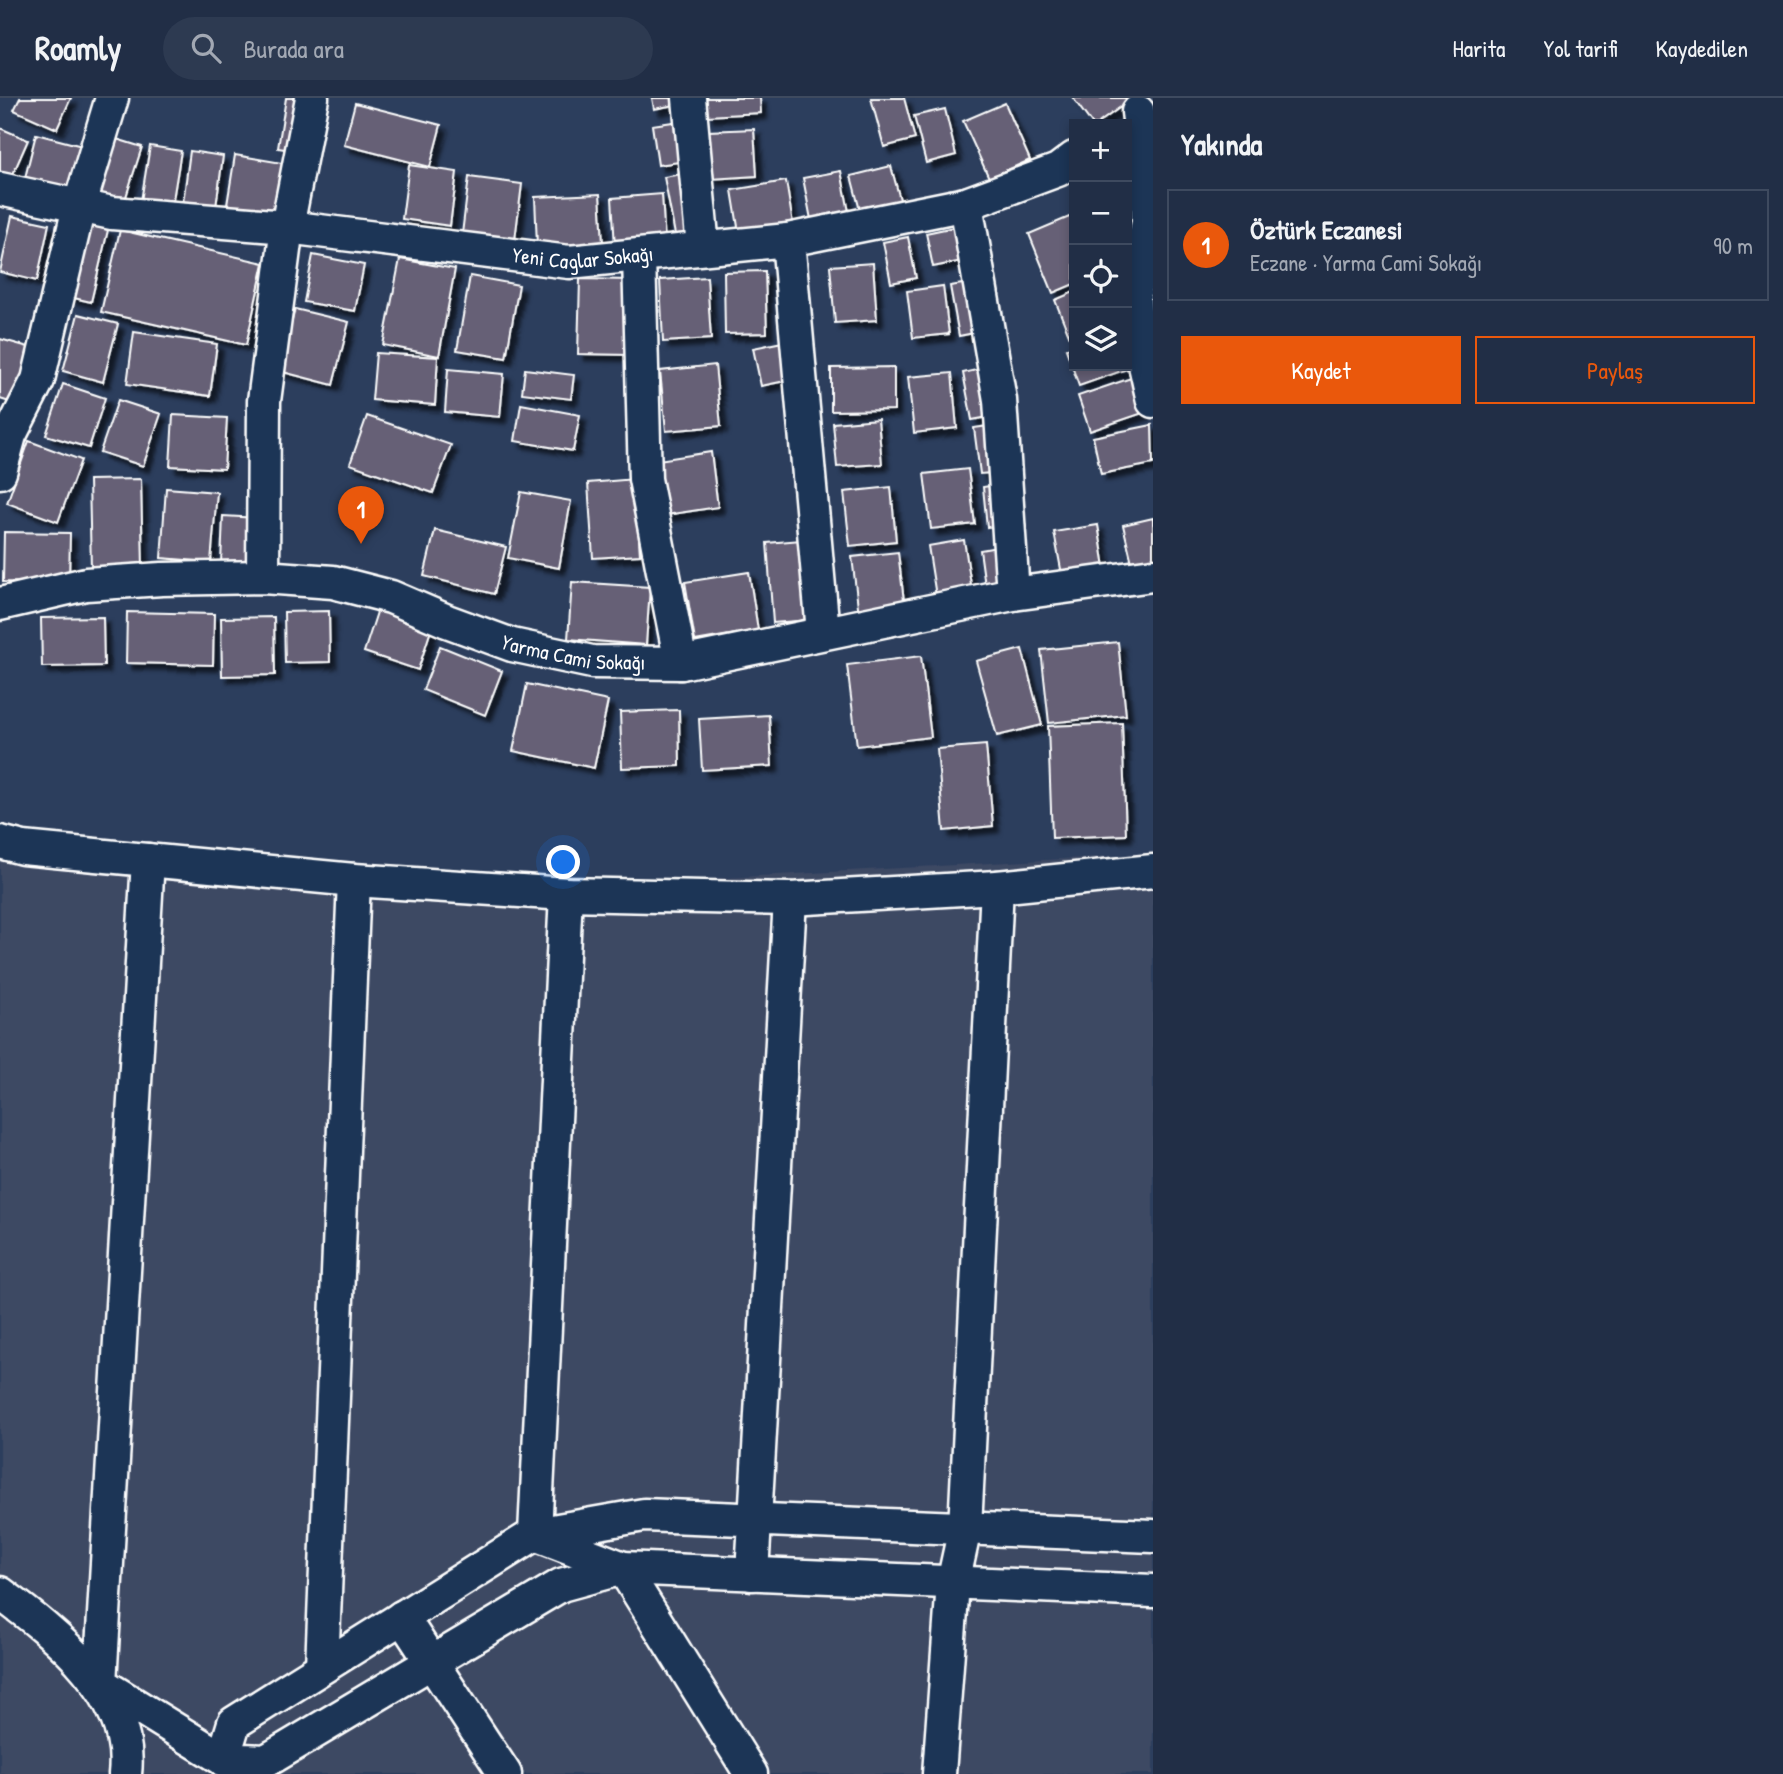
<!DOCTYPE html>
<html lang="tr">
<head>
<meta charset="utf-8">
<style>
	body { margin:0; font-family:"Patrick Hand",sans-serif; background:#2d3a51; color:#f1f3f6 }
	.controls { position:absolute; right:21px; top:21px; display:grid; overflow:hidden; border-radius:0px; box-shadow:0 4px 10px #0003 }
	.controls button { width:63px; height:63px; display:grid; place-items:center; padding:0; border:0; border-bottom:2px solid #3e4a5f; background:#212e46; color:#f1f3f6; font:35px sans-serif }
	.you { position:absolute; left:564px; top:765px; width:24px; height:24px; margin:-18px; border:5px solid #fff; border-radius:50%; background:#1a73e8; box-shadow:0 0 0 10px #1a73e833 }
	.badge { display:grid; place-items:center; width:46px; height:46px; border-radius:50%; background:#ea580c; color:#fff; font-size:23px; font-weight:700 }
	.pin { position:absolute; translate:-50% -58px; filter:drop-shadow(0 2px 4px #0008) }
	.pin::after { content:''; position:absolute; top:37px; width:24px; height:21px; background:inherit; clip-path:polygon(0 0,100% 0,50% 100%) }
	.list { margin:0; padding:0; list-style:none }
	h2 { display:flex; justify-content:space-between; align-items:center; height:91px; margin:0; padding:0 28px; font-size:30px }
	h2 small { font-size:23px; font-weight:400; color:#a2a8b3 }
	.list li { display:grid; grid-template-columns:46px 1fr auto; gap:21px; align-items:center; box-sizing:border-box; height:112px; margin:0 14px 14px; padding:0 14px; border:2px solid #3e4a5f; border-radius:0px }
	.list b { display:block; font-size:26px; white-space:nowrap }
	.list p { margin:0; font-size:23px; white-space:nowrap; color:#a2a8b3 }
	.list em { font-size:23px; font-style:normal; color:#a2a8b3 }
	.actions { display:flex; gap:14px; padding:21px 28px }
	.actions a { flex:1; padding:16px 0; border:2px solid #ea580c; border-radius:0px; text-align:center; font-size:24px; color:#ea580c }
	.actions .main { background:#ea580c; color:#fff }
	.icon { flex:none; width:38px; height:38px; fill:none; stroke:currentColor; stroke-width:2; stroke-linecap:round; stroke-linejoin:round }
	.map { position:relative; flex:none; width:1153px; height:1676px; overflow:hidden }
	header { display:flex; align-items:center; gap:42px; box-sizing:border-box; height:98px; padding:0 35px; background:#212e46; border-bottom:2px solid #3e4a5f }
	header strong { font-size:33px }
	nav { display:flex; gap:38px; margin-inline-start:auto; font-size:24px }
	.search { width:490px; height:63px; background:#2d3a51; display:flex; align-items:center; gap:18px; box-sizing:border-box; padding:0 24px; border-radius:38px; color:#a2a8b3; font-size:26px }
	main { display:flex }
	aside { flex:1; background:#212e46 }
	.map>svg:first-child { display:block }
	.built { fill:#3d4864 }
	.building { fill:#666176; stroke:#fff; stroke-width:2; filter:url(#shadow) }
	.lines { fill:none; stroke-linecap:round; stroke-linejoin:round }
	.minor-casing { stroke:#fff; stroke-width:37 }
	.minor { stroke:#1d3557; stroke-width:32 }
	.labels { text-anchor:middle; stroke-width:5; stroke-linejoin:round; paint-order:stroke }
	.street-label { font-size:21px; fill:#fff; stroke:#1d3557 }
</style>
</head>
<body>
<header>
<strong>Roamly</strong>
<div class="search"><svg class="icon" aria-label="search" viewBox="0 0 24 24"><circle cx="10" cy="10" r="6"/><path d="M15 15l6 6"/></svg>Burada ara</div>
<nav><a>Harita</a><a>Yol tarifi</a><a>Kaydedilen</a></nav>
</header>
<main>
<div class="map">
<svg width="1153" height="1676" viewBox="0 0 1153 1676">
	<defs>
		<filter id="shadow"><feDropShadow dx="6" dy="6" stdDeviation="2" flood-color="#0009"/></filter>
	</defs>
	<rect width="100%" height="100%" fill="#2c3e5d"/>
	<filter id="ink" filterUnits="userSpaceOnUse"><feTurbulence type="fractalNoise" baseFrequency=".0143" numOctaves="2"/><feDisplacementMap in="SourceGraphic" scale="14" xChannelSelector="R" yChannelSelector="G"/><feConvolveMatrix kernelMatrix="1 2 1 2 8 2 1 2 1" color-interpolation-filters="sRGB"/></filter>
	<g filter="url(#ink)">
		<path class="built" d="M38 735 355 770 671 783 1153 756V1676H0V758Z"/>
		<g class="building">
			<path d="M20 0H71L57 31 14 12Z"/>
			<path d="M286 0H303L298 53 278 50Z"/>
			<path d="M652 0H679L680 6 654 11Z"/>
			<path d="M706 0H760L761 15 707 18Z"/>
			<path d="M871 0H904L915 41 884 49Z"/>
			<path d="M1073 0H1133L1097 26H1092Z"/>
			<path d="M355 5 441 27 430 69 344 47Z"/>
			<path d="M1005 5 1030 62 989 80 963 23Z"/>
			<path d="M945 11 956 57 926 65 914 18Z"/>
			<path d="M680 23 686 63 658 67 652 27Z"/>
			<path d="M0 30 28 42 10 83 0 78Z"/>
			<path d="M754 31 757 78 711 81 708 33Z"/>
			<path d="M36 36 86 49 73 100 23 88Z"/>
			<path d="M110 39 142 49 124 105 92 95Z"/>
			<path d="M150 48 181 53 172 108 141 103Z"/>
			<path d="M190 53 223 58 216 109 183 105Z"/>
			<path d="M235 57 288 66 280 116 227 107Z"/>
			<path d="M409 67 457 74 450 128 402 121Z"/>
			<path d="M891 68 902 109 862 120 851 78Z"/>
			<path d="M841 73 851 124 813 132 803 80Z"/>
			<path d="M687 75 699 138 676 142 664 79Z"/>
			<path d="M469 79 522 86 515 142 462 136Z"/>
			<path d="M786 83 793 126 739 135 732 92Z"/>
			<path d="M600 96 603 145 537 148 535 99Z"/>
			<path d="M662 96 665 145 615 149 612 100Z"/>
			<path d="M1127 116 1141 145 1127 151Z"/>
			<path d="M1074 117V186L1053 195 1029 136Z"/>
			<path d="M12 118 49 126 37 183 0 174Z"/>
			<path d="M82 125 108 132 91 204 65 198Z"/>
			<path d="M959 128 967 162 933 169 926 135Z"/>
			<path d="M120 132 264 165 246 247 101 214Z"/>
			<path d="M908 139 916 180 891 185 883 144Z"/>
			<path d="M313 157 364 167 355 213 304 204Z"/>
			<path d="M400 161 455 171 439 258 383 247Z"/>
			<path d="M873 165 877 222 835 225 830 168Z"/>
			<path d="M765 173 767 235 725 236 724 174Z"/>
			<path d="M470 178 519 187 506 260 457 252Z"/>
			<path d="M707 179 711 241 663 244 660 182Z"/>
			<path d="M580 181 631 182 630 257 578 256Z"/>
			<path d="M975 184 984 233 959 238 950 188Z"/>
			<path d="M943 188 949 236 913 240 907 193Z"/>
			<path d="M1074 194V247H1073L1055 202Z"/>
			<path d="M295 211 349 224 333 287 279 273Z"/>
			<path d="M78 216 118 226 103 284 63 273Z"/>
			<path d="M134 234 217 246 210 298 127 286Z"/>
			<path d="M1127 240 1136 268 1079 288 1066 251 1074 248V268H1127Z"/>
			<path d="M0 241 32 250 16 306 0 301Z"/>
			<path d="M792 242 800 280 761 288 753 250Z"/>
			<path d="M376 255 438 259 435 307 372 302Z"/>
			<path d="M715 267 721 328 666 333 660 273Z"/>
			<path d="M894 269V312L831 313V270Z"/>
			<path d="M985 270 994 318 972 322 963 275Z"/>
			<path d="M448 271 504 276 500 319 445 314Z"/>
			<path d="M525 271 574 277 571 301 522 295Z"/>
			<path d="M952 275 957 330 914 335 908 279Z"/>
			<path d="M1134 279 1146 314 1090 333 1078 298Z"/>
			<path d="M63 286 105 300 89 350 46 337Z"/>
			<path d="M118 302 161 316 143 368 100 354Z"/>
			<path d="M521 306 580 317 573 353 515 343Z"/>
			<path d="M173 317 227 320 224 371 170 368Z"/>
			<path d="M367 318 451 347 433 395 350 366Z"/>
			<path d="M878 321 882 366 837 369 833 325Z"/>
			<path d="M995 327 1002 374 980 376 974 330Z"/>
			<path d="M1152 327 1153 366 1101 376 1093 339Z"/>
			<path d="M29 343 81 362 58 424 7 405Z"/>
			<path d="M711 354 718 409 666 417 658 362Z"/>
			<path d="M968 371 975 426 931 431 924 376Z"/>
			<path d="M141 381 143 470 91 471 89 382Z"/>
			<path d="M635 381 640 457 593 460 588 385Z"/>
			<path d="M1003 386 1007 426 987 429 983 389Z"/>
			<path d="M891 389 896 443 850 448 844 394Z"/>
			<path d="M166 390 217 394 211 464 161 460Z"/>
			<path d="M521 394 571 403 559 470 508 460Z"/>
			<path d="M223 418 258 420 256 467 221 466Z"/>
			<path d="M1153 420V468L1134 473 1123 427Z"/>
			<path d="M1098 427 1106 475 1063 482 1054 434Z"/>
			<path d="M435 432 506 449 494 496 424 478Z"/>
			<path d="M4 434 70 435 69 485 3 484Z"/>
			<path d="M801 442 808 522 773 525 767 445Z"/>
			<path d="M964 442 972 493 936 498 928 448Z"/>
			<path d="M1003 448 1008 484 985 488 980 452Z"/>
			<path d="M898 454 905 511 859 517 852 459Z"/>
			<path d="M749 474 758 532 695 543 685 484Z"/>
			<path d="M572 484 650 489 646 547 568 541Z"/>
			<path d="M378 511 432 529 418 572 364 554Z"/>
			<path d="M329 513 330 564 285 565 284 514Z"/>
			<path d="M127 514 214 516 213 567 126 565Z"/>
			<path d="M103 519 104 568 42 569 41 520Z"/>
			<path d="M274 519 275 577 222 578 221 520Z"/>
			<path d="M1118 544 1126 617 1049 625 1041 552Z"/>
			<path d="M440 548 502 573 485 617 423 592Z"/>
			<path d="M1022 551 1042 627 997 638 976 563Z"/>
			<path d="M921 558 931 639 857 648 847 567Z"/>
			<path d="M527 586 608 603 594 670 513 653Z"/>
			<path d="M679 612 680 668 622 670 620 614Z"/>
			<path d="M769 617 772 668 702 672 699 621Z"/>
			<path d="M1122 625 1126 737 1052 740 1048 628Z"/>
			<path d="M986 647 993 728 944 733 937 651Z"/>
		</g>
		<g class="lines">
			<defs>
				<g id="minor">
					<path d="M689 0 703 150"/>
					<path d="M1138 14 1146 78 1148 123 1134 200 1136 226 1153 303"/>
					<path id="s1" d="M0 91 112 115 287 129 569 164 788 142 966 106 1058 72 1074 60"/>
					<path d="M966 106 1000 302 1013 496"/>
					<path d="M788 142 823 534"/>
					<path d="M639 158 645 381 681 565"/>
					<path d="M0 374 10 337 38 282 79 109 112 0"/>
					<path d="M263 479 264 303 287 129 312 0"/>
					<path id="s2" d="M0 506 86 486 162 481 263 479 333 484 391 499 447 523 512 547 592 564 681 565 1013 496 1153 477"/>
					<path d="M0 744 23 750 354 782 566 796 790 801 997 789 1153 773"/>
					<path d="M148 762 100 1585 223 1661 237 1674"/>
					<path d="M566 796 535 1436 623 1470 751 1676"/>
					<path d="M1153 1438 644 1417 535 1436 234 1625 223 1661 266 1663 561 1487 623 1470 1153 1493"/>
					<path d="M752 1476 790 801"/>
					<path d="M0 1495C57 1537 134 1597 125 1676"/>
					<path d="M402 1519 505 1676"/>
					<path d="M322 1569 354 782"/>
					<path d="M939 1676 953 1485 965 1430 997 789"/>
				</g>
			</defs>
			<use href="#minor" class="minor-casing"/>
			<use href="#minor" class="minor"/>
		</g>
	</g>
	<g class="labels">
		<g class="street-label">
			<text dy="7" stroke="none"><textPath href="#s1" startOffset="588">Yeni Caglar Sokağı</textPath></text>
			<text dy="7" stroke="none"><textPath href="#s2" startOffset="588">Yarma Cami Sokağı</textPath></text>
		</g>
	</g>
</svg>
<div class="controls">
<button>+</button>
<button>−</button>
<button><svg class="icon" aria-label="locate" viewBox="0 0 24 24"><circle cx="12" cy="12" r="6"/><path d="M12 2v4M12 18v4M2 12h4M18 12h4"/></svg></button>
<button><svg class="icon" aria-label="layers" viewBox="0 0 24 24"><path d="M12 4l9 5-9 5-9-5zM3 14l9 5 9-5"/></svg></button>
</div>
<div class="you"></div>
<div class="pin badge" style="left:361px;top:446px">1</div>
</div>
<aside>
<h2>Yakında<small></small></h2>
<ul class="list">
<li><span class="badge">1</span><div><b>Öztürk Eczanesi</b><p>Eczane · Yarma Cami Sokağı</p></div><em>90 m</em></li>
</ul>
<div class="actions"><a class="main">Kaydet</a><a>Paylaş</a></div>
</aside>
</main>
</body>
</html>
